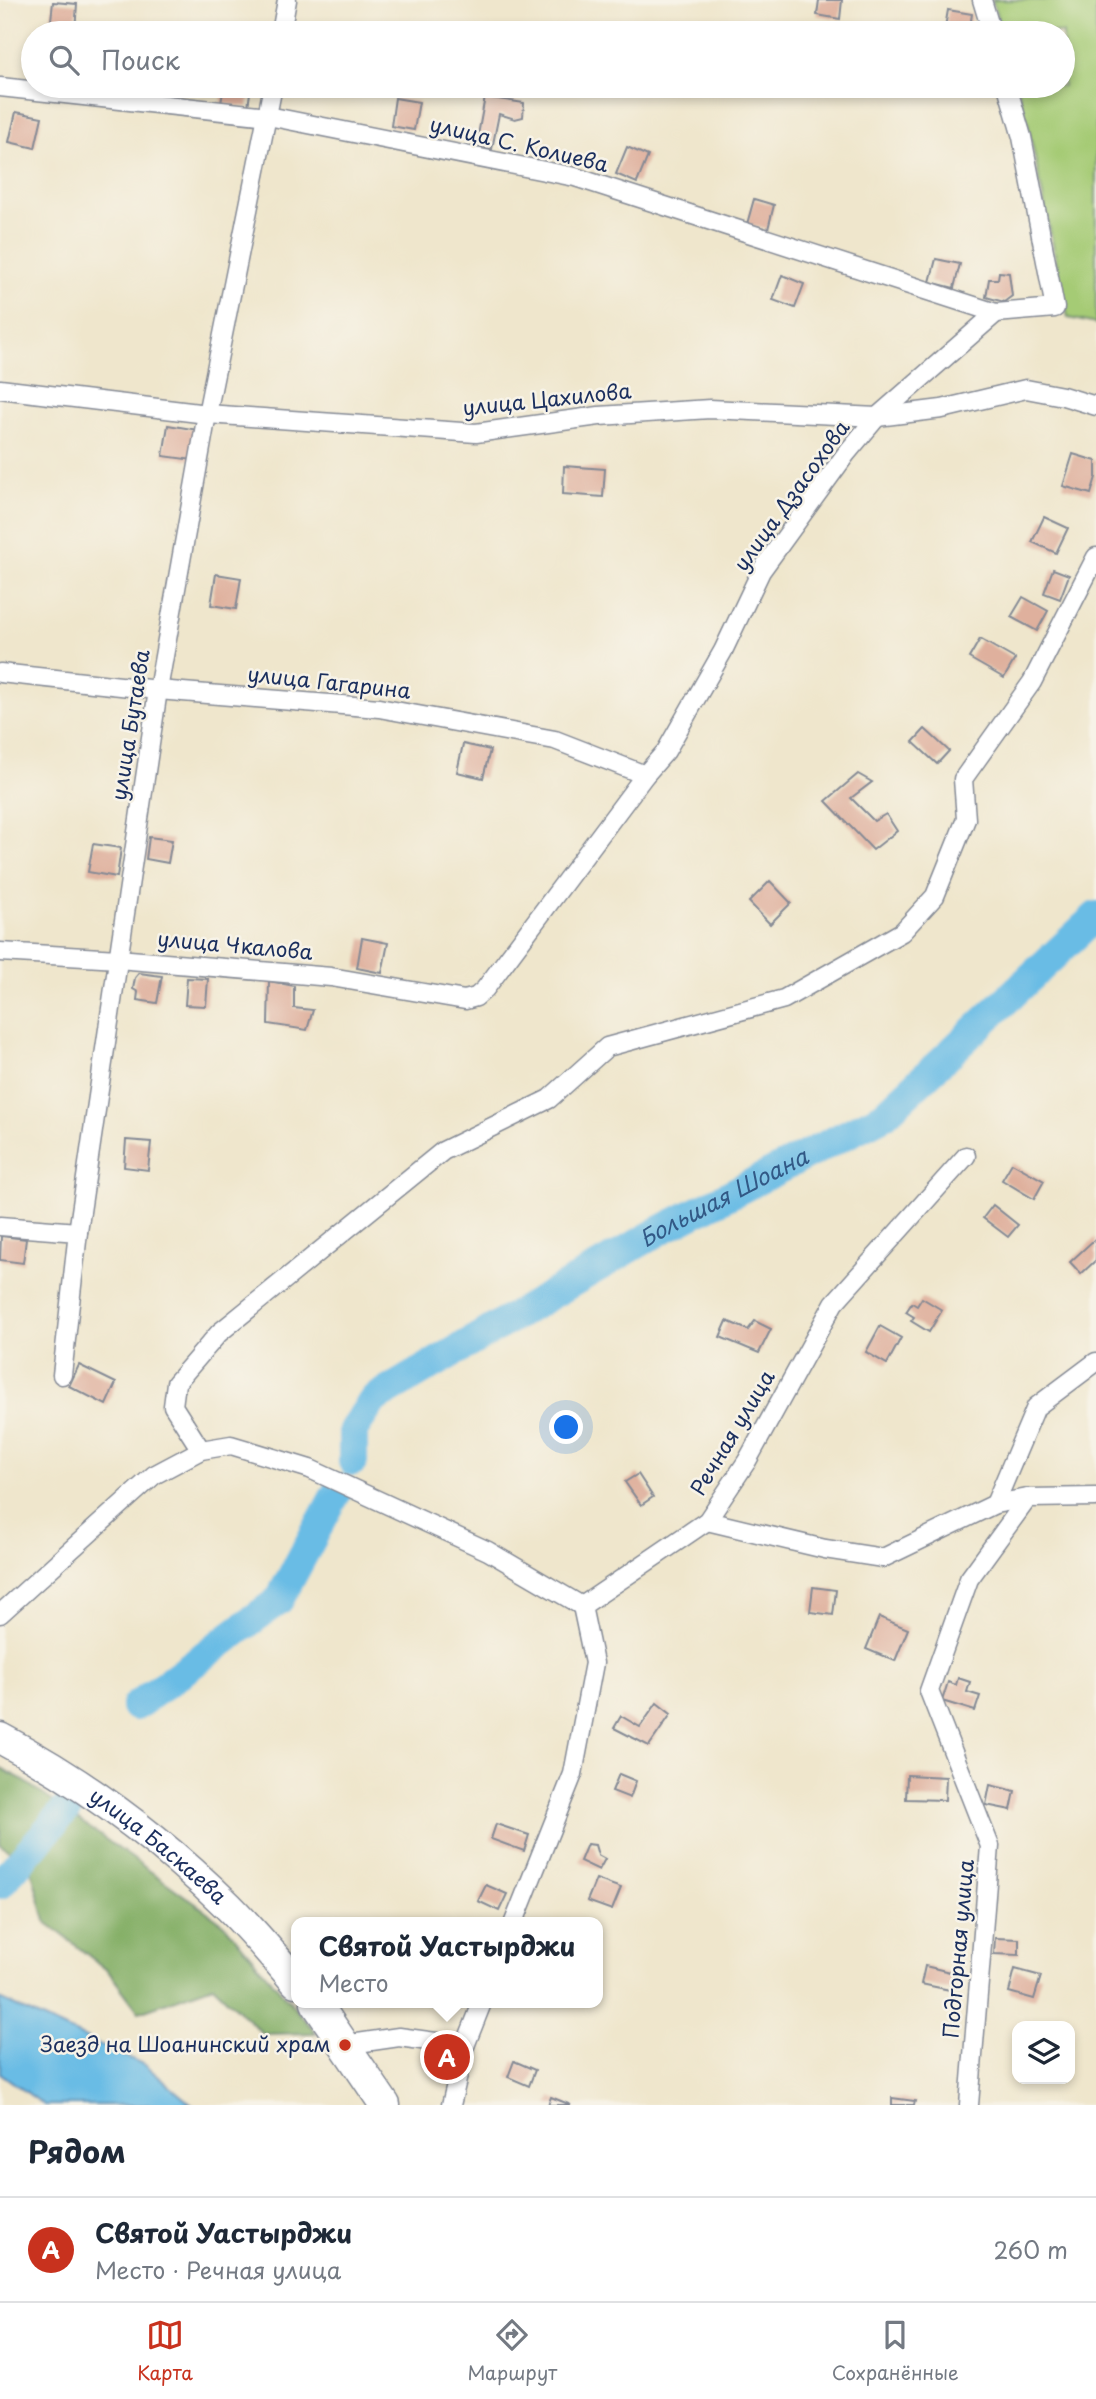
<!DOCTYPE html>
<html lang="ru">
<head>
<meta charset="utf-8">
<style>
	body { margin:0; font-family:"Playpen Sans",sans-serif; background:#f6f6f7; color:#1f2937 }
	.controls { position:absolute; right:21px; bottom:21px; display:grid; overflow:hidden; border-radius:14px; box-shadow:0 4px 10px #0003 }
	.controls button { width:63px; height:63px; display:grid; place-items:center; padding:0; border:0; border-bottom:2px solid #e0e1e3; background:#fff; color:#1f2937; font:35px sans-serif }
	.you { position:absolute; left:567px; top:1428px; width:24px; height:24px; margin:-18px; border:5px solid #fff; border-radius:50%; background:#1a73e8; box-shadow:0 0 0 10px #1a73e833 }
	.badge { display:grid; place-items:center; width:46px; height:46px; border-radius:50%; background:#c8321e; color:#fff; font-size:23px; font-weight:700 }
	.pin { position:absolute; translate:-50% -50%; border:4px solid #fff; box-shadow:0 2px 7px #0006 }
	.popup { position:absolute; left:291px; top:1917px; width:312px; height:91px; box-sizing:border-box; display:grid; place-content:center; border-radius:14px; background:#fff; filter:drop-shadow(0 2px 5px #0005); font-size:23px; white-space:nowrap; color:#747a83 }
	.popup b { font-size:26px; color:#1f2937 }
	.popup::after { content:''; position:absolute; left:50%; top:100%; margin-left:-14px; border:14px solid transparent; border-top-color:#fff }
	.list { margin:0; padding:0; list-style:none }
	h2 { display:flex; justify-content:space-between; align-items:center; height:91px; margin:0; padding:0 28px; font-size:30px }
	h2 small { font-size:23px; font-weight:400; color:#747a83 }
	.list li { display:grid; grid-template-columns:46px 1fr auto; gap:21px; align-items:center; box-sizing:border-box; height:105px; padding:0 28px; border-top:2px solid #e0e1e3 }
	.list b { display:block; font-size:26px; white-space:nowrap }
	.list p { margin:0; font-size:23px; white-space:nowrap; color:#747a83 }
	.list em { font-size:23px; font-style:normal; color:#747a83 }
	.icon { flex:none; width:38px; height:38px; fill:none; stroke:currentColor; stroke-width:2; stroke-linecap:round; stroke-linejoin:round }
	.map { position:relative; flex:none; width:1096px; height:2105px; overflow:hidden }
	.search { position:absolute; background:#fff; box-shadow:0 4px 10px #0003; left:21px; right:21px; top:21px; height:77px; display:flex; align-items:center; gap:18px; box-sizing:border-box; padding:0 24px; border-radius:38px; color:#747a83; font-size:26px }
	.sheet { height:196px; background:#fff }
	nav { display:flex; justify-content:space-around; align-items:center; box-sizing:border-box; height:98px; border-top:2px solid #e0e1e3; background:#fff; font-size:19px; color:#747a83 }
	nav a { display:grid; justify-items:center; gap:4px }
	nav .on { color:#c8321e }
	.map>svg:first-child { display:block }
	.green { fill:#a5cb75; stroke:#607d6a; stroke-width:2 }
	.forest { fill:#84af66; stroke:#506f62; stroke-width:2 }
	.water { fill:#69bce5; stroke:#4276a2; stroke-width:2 }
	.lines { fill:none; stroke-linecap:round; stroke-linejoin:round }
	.river { stroke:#69bce5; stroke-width:30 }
	.building { fill:#dfb09d }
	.minor-casing { stroke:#858a95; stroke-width:21 }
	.primary-casing { stroke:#858a95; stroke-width:33 }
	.minor { stroke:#fff; stroke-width:18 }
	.primary { stroke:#fff; stroke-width:30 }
	.poi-dot { fill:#c8321e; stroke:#f7f3e8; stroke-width:2.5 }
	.labels { text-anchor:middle; stroke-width:5; stroke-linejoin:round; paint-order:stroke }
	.street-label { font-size:21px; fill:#1b2f5e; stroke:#f7f3e8 }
	.poi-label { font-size:21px; fill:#1b2f5e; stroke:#f7f3e8; text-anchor:end }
	.water-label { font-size:23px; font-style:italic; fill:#325986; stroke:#f7f3e8 }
</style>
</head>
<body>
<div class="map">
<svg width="1096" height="2105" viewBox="0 0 1096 2105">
	<rect width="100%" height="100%" fill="#f7f3e8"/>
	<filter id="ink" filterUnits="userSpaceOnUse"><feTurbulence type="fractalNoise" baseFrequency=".0143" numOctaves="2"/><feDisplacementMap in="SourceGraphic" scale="14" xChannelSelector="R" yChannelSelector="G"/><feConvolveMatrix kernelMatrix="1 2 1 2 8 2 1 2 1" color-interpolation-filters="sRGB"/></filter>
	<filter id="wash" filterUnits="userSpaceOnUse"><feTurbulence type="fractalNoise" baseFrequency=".00686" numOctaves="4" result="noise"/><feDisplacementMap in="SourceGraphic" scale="28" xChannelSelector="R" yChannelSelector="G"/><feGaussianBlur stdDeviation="1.57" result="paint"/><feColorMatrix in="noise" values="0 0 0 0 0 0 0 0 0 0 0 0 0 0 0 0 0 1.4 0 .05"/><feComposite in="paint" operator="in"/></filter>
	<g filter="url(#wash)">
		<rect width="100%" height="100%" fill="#efe6cc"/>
		<path class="green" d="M992 0H1096V324L1068 318 1027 120 1017 86H1063V33H1002Z"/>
		<path class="forest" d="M0 1768 20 1778 224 1924 316 2033 263 2034 213 1986 139 2012 108 1971 45 1921 31 1868 0 1844Z"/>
		<path class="water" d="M0 1999 145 2065 192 2105H44L0 2073Z"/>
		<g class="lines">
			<g class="river">
				<path id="s1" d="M353 1461V1430L374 1399 661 1230 884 1115 1096 916"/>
				<path d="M136 1706 279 1600 339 1488"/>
				<path d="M0 1884 69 1806"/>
			</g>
		</g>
		<g id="blocks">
			<g class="building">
				<path d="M819 0H842L840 19 817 15Z"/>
				<path d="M53 2 77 4 75 31 50 29Z"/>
				<path d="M948 10 972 14 969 33H944Z"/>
				<path d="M224 86H251L248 107 221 103Z"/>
				<path d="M485 97 524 103 523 117 515 119 499 114 492 149 476 146Z"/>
				<path d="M395 98 419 102 414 130 391 126Z"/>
				<path d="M16 112 42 117 35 148 9 142Z"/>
				<path d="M627 147 648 156 637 183 616 174Z"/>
				<path d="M754 199 774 205 768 229 747 224Z"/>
				<path d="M936 259 960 264 954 288 930 282Z"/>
				<path d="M999 272 1009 273 1012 296 1004 302 986 297 989 279H998Z"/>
				<path d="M782 275 804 284 795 308 773 300Z"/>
				<path d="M168 425 198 430 193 460 163 456Z"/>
				<path d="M1073 454 1096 461V477L1091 494 1063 486Z"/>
				<path d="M564 466 605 469 603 497 563 494Z"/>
				<path d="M1044 517 1068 528 1056 553 1032 542Z"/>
				<path d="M1053 569 1069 575 1060 599 1044 593Z"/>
				<path d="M216 574 241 578 236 609 211 605Z"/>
				<path d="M1023 597 1048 611 1037 631 1011 617Z"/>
				<path d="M980 639 1015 659 1004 678 969 658Z"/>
				<path d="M925 729 949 751 937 764 913 742Z"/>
				<path d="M463 744 490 750 483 778 457 772Z"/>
				<path d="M858 774 872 782 851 798 874 821 886 814 897 831 873 850 826 801Z"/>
				<path d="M149 837 172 840 168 863 146 859Z"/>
				<path d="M93 844 121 848 117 877 88 872Z"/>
				<path d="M770 881 791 903 770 924 749 902Z"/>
				<path d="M362 938 388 943 382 973 357 968Z"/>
				<path d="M139 973 162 976 157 1003 137 1000 138 992 133 989 135 978Z"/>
				<path d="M187 978 208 979 206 1006 185 1005Z"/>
				<path d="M269 981 294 986V1008L313 1010 307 1030 268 1024Z"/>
				<path d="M126 1140 151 1142 148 1170 124 1167Z"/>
				<path d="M1012 1163 1044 1181 1034 1199 1002 1180Z"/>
				<path d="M993 1205 1018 1225 1008 1237 983 1218Z"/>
				<path d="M1 1236 26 1239 23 1263 0 1260Z"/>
				<path d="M1096 1238V1260L1081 1274 1070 1262Z"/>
				<path d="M922 1298 942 1310 929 1332 911 1321 914 1317 906 1312 912 1303 917 1306Z"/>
				<path d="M727 1321 748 1330 755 1321 771 1329 759 1353 720 1337Z"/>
				<path d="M880 1326 901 1338 887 1364 866 1352Z"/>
				<path d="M79 1365 116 1383 106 1405 69 1386Z"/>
				<path d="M638 1474 653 1497 641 1505 625 1482Z"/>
				<path d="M813 1587 836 1590 833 1615 810 1612Z"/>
				<path d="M879 1617 908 1629 895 1661 866 1649Z"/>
				<path d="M958 1678 970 1682 967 1692 980 1696 975 1711 942 1701 948 1682 956 1685Z"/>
				<path d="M657 1703 671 1714 649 1746 614 1728 621 1716 640 1727Z"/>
				<path d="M619 1774 636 1781 630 1798 612 1791Z"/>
				<path d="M907 1775 946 1777 945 1800 906 1799Z"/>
				<path d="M990 1785 1015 1791 1011 1810 986 1805Z"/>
				<path d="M496 1824 529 1835 524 1851 491 1839Z"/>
				<path d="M587 1844 595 1845 598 1855 605 1859 599 1870 580 1861Z"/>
				<path d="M596 1879 621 1888 612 1910 587 1901Z"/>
				<path d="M486 1885 507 1894 499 1911 478 1901Z"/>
				<path d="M995 1938 1019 1939V1955L994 1954Z"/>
				<path d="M925 1966 954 1973 950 1990 921 1984Z"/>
				<path d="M1015 1969 1041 1976 1034 1999 1009 1992Z"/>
				<path d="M514 2061 535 2070 529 2086 508 2077Z"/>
				<path d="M551 2097 571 2105H548Z"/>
				<path d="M892 2098 915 2101 914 2105H892Z"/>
			</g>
		</g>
	</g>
	<g filter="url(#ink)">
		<use href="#blocks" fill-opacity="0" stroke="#858a95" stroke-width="2"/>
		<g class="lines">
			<defs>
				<g id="minor">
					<path d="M982 0 992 33"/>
					<path d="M281 33 287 0"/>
					<path d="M0 87 268 116 575 177 996 313 1055 308 1022 137 1007 86"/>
					<path d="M0 389 207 414 476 433 599 416 710 409 877 417 942 409 1026 389 1063 396 1096 406"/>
					<path d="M0 673 158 690 379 708 555 740 645 775"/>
					<path d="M0 952 118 959 331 977 465 1000 476 997 485 989 645 775 666 751 723 651 761 571 846 454 877 417 996 313"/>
					<path d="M0 1226 78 1232"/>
					<path d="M62 1375 78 1232 158 690 207 414 273 86"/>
					<path d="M201 1450 173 1406 176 1383 219 1333 443 1151 549 1099 607 1047 784 999 902 932 935 896 966 819 963 779 1032 682 1096 557"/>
					<path d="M995 1504 1036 1407 1096 1362"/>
					<path d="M707 1521 825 1549 883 1558 995 1504 1028 1498 1096 1497"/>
					<path d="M0 1614 154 1475 201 1450 231 1445 310 1469 488 1551 582 1606"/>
					<path d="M514 1922 573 1774 594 1663 582 1606 707 1521 747 1461 834 1303 966 1156"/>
					<path d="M344 2045 399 2037 465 2046"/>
					<path d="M451 2105 465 2046 482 2003"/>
					<path d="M969 2105 990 1846 929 1691 969 1579 1028 1498"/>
				</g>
				<g id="primary">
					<path id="s2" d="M0 1738C83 1782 161 1840 228 1906 252 1930 274 1956 296 1982"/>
					<path d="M316 2003 385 2105"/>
				</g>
			</defs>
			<use href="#minor" class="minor-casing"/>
			<use href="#primary" class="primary-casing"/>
			<use href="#minor" class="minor"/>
			<use href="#primary" class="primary"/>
		</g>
	</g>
	<circle class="poi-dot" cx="345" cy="2045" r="7"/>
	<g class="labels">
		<g class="street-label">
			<text transform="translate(519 145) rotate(13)" y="7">улица С. Колиева</text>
			<text transform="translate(547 400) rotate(-6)" y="7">улица Цахилова</text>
			<text transform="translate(792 496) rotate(-54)" y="7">улица Дзасохова</text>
			<text transform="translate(329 683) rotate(6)" y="7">улица Гагарина</text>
			<text transform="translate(131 725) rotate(-81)" y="7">улица Бутаева</text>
			<text transform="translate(235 946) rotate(5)" y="7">улица Чкалова</text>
			<text transform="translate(733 1433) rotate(-59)" y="7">Речная улица</text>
			<text dy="7" stroke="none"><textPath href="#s2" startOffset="192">улица Баскаева</textPath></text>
			<text transform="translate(959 1949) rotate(-85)" y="7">Подгорная улица</text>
		</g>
		<g class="poi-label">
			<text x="331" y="2052">Заезд на Шоанинский храм</text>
		</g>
		<g class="water-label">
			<text dy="8" stroke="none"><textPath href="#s1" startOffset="472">Большая Шоана</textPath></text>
		</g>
	</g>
</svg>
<div class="controls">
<button><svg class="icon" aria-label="layers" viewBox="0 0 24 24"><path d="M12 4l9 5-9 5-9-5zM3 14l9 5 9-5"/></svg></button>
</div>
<div class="you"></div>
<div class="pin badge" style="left:447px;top:2057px">A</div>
<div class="popup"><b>Святой Уастырджи</b>Место</div>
<div class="search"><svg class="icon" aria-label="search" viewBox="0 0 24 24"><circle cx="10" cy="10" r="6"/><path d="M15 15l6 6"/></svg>Поиск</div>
</div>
<section class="sheet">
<h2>Рядом<small></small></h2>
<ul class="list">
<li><span class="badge">A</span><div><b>Святой Уастырджи</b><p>Место · Речная улица</p></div><em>260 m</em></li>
</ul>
</section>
<nav>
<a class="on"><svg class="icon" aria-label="map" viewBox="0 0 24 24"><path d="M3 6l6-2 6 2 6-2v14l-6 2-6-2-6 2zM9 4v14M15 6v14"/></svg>Карта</a>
<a><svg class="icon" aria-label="directions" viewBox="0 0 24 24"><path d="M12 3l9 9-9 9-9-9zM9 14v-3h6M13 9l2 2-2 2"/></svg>Маршрут</a>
<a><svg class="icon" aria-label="saved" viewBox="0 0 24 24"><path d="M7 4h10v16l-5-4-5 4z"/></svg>Сохранённые</a>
</nav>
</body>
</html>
